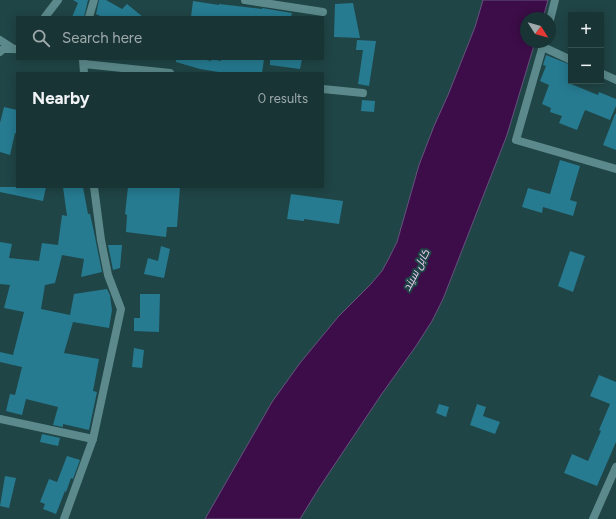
<!DOCTYPE html>
<html lang="en">
<head>
<meta charset="utf-8">
<style>
	body { margin:0; font-family:Figtree,Cairo,sans-serif; background:#253f40; color:#f1f3f6 }
	.controls { position:absolute; right:12px; top:12px; display:grid; overflow:hidden; border-radius:0px; box-shadow:0 2px 10px #0003 }
	.controls button { width:36px; height:36px; display:grid; place-items:center; padding:0; border:0; border-bottom:1px solid #364f4f; background:#183434; color:#f1f3f6; font:20px sans-serif }
	.compass { position:absolute; left:520px; top:12px; width:36px; height:36px; border-radius:50%; background:#183434; box-shadow:0 2px 10px #0003; rotate:127deg }
	.list { margin:0; padding:0; list-style:none }
	h2 { display:flex; justify-content:space-between; align-items:center; height:52px; margin:0; padding:0 16px; font-size:17px }
	h2 small { font-size:13px; font-weight:400; color:#9faaac }
	.icon { flex:none; width:22px; height:22px; fill:none; stroke:currentColor; stroke-width:2; stroke-linecap:round; stroke-linejoin:round }
	.map { position:relative; flex:none; width:616px; height:519px; overflow:hidden }
	.search { position:absolute; background:#183434; box-shadow:0 2px 10px #0003; left:16px; top:16px; width:308px; height:44px; display:flex; align-items:center; gap:10px; box-sizing:border-box; padding:0 14px; border-radius:0px; color:#9faaac; font-size:15px }
	.panel { position:absolute; background:#183434; box-shadow:0 2px 10px #0003; left:16px; top:72px; width:308px; height:116px; border-radius:0px }
	.map>svg:first-child { display:block }
	.water { fill:#3d0d49; stroke:#65537e }
	.building { fill:#267b91 }
	.lines { fill:none; stroke-linecap:round; stroke-linejoin:round }
	.street { stroke:#5c8a8c; stroke-width:8 }
	.labels { text-anchor:middle; stroke-width:4; stroke-linejoin:round; paint-order:stroke }
	.water-label { font-size:11px; font-style:italic; fill:#eed2f6; stroke:#204546 }
</style>
</head>
<body>
<div class="map">
<svg width="616" height="519" viewBox="0 0 616 519">
	<rect width="100%" height="100%" fill="#204546"/>
	<path class="water" d="M483 0H548L543 18H526V42H535L507 135 443 299 432 321 416 346 381 395 319 488 300 519H205L272 402 300 363 338 317 370 285 382 271 389 258 397 242 419 165 434 126 448 95 475 27Z"/>
	<g class="building">
		<path d="M73 0H88L84 17H72L78 3Z"/>
		<path d="M99 0H106L122 9 127 4 143 17H102L96 14Z"/>
		<path d="M193 1 219 5V4L262 9V8L292 13 291 17H191Z"/>
		<path d="M353 3 360 38 334 37 335 4Z"/>
		<path d="M357 40 376 41 369 86 358 84 363 50H356Z"/>
		<path d="M546 55 571 65V84L598 95 599 92 616 99V106L610 120 585 110 577 130 559 123 562 116 550 112 551 108 542 104 549 85 540 81 546 66 543 65Z"/>
		<path d="M176 59H202L211 61V59L221 61V59H264L262 73H225L200 69 176 62Z"/>
		<path d="M270 59H302L300 69 270 65Z"/>
		<path d="M362 100 375 101 374 112 361 111Z"/>
		<path d="M4 107 17 110V134L15 133 10 155 0 152V123Z"/>
		<path d="M615 114H616V150L603 145Z"/>
		<path d="M560 160 580 166 570 200 577 202 573 216 543 207 542 213 522 207 528 188 550 194Z"/>
		<path d="M0 187H46L43 201 0 192Z"/>
		<path d="M63 187H83L88 214H90L94 232 102 272 81 277 84 259 62 255 55 283 45 285 41 309 70 315 74 294 107 289 110 295 112 310 109 328 73 322 64 353 99 359 93 391 97 392 89 430 63 424V427L53 425 58 407 26 399 22 415 6 411 10 394 15 395 22 367 0 362V352L13 355 24 312 4 308 10 285 0 284V242L12 244 9 258 39 261 42 243 58 245 62 215 67 216Z"/>
		<path d="M128 187H180L177 227H167L166 237 126 232 127 215 125 214Z"/>
		<path d="M291 194 343 201 339 224 304 219V221L287 219Z"/>
		<path d="M108 245H122L120 268 113 270Z"/>
		<path d="M161 246 170 249 164 278 144 274 148 258 158 261Z"/>
		<path d="M570 251 585 256 573 292 558 286Z"/>
		<path d="M140 294H160L159 332 134 331V318H140Z"/>
		<path d="M134 348 144 350 142 368 132 367Z"/>
		<path d="M599 375 616 382V442L597 486 564 473 572 454 588 461 601 431 599 430 610 404 590 396Z"/>
		<path d="M439 404 449 407 446 417 436 413Z"/>
		<path d="M477 404 486 407 483 416 500 422 495 434 470 425Z"/>
		<path d="M42 434 60 438 58 446 40 442Z"/>
		<path d="M67 456 80 460 73 479 71 478 66 492 65 491 56 514 43 509 45 504 40 502 49 479 57 482Z"/>
		<path d="M5 476 16 478 9 508 0 506Z"/>
	</g>
	<g class="lines">
		<g class="street">
			<path d="M245 0 323 12"/>
			<path d="M45 17 58 0"/>
			<path d="M89 17 94 0"/>
			<path d="M550 20 555 0"/>
			<path d="M0 40 14 49"/>
			<path d="M544 42 516 140 616 169"/>
			<path d="M543 47 571 60"/>
			<path d="M0 52 3 49H17"/>
			<path d="M83 60 84 73"/>
			<path d="M84 64 170 73"/>
			<path d="M601 73 616 80"/>
			<path d="M323 89 363 93"/>
			<path d="M0 419 93 439"/>
			<path d="M64 519 93 439 121 309 108 275 101 240 94 187"/>
			<path d="M593 519 616 467"/>
		</g>
	</g>
	<g class="labels">
		<g class="water-label">
			<text transform="translate(416 270) rotate(-63)" y="4">کابل سيند</text>
		</g>
	</g>
</svg>
<div class="controls">
<button>+</button>
<button>−</button>
</div>
<svg class="compass" viewBox="-18 -18 36 36"><path d="M0-13l5 13h-10z" fill="#e53935"/><path d="M0 13l5-13h-10z" fill="#9faaac"/></svg>
<div class="search"><svg class="icon" aria-label="search" viewBox="0 0 24 24"><circle cx="10" cy="10" r="6"/><path d="M15 15l6 6"/></svg>Search here</div>
<section class="panel">
<h2>Nearby<small>0 results</small></h2>
<ul class="list">
</ul>
</section>
</div>
</body>
</html>
